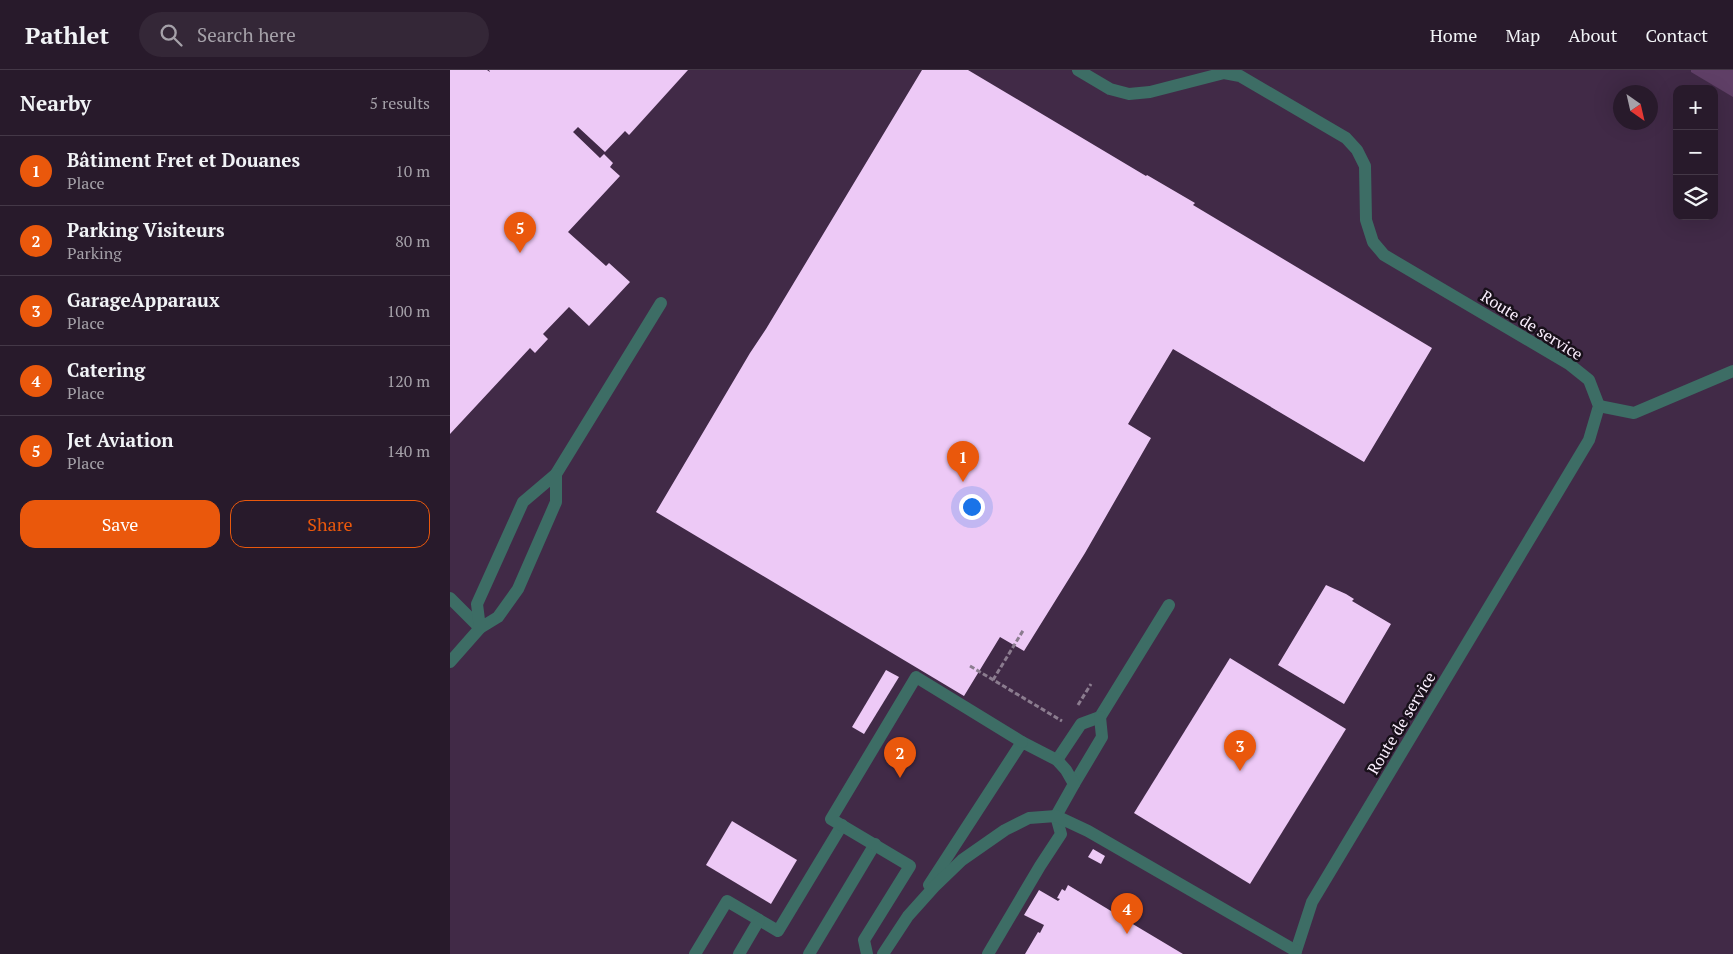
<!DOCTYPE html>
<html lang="en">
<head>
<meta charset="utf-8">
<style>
	body { margin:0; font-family:"PT Serif",serif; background:#342737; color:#f1f3f6 }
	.controls { position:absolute; right:15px; top:15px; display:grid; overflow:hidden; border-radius:10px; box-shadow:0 5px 20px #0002 }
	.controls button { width:45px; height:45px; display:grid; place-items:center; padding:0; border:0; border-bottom:1px solid #443847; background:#281a2b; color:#f1f3f6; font:25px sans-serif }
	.compass { position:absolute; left:1163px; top:15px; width:45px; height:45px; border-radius:50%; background:#281a2b; box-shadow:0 5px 20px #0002; rotate:146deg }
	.you { position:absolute; left:521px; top:436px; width:18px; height:18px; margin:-12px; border:4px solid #fff; border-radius:50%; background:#1a73e8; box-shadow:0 0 0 8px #1a73e833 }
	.badge { display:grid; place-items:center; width:32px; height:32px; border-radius:50%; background:#ea580c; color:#fff; font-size:16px; font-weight:700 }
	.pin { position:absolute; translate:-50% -41px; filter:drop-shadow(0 1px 2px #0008) }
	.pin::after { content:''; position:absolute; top:26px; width:18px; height:15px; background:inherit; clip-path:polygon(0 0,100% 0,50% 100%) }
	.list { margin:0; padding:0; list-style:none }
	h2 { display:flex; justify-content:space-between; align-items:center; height:65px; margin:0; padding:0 20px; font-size:21px }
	h2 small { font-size:16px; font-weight:400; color:#a5a1a9 }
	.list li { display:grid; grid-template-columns:32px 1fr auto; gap:15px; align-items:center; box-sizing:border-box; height:70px; padding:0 20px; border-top:1px solid #443847 }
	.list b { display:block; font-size:19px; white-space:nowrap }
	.list p { margin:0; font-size:16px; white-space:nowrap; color:#a5a1a9 }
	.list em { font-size:16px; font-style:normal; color:#a5a1a9 }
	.actions { display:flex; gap:10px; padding:15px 20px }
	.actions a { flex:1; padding:11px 0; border:1px solid #ea580c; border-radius:15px; text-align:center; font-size:18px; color:#ea580c }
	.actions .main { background:#ea580c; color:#fff }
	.icon { flex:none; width:28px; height:28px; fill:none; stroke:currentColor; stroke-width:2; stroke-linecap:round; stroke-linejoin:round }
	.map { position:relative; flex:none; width:1283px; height:884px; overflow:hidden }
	header { display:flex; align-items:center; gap:30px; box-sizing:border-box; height:70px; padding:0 25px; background:#281a2b; border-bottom:1px solid #443847 }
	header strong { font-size:24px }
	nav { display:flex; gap:28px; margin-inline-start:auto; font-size:18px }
	.search { width:350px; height:45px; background:#342737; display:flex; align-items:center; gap:12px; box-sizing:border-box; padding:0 18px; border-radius:28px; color:#a5a1a9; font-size:19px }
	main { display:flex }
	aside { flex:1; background:#281a2b }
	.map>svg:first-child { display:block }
	.built { fill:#412a47; fill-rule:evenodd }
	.green { fill:#5f3f66 }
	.building { fill:#edc9f6 }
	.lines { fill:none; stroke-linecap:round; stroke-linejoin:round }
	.path { stroke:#8b7c8f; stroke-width:3; stroke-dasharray:5 2.5; stroke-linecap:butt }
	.minor { stroke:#3d6d65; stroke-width:12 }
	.labels { text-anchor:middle; stroke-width:5; stroke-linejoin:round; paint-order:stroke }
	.street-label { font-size:16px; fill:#faeefd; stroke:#18101a }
</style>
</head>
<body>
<header>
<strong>Pathlet</strong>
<div class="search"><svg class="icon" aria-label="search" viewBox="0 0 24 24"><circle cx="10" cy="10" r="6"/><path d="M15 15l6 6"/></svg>Search here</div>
<nav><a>Home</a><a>Map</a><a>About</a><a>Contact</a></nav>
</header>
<main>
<aside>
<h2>Nearby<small>5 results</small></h2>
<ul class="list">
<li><span class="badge">1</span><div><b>Bâtiment Fret et Douanes</b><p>Place</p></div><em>10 m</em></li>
<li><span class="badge">2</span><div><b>Parking Visiteurs</b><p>Parking</p></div><em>80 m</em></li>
<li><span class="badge">3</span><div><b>GarageApparaux</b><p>Place</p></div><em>100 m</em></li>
<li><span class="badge">4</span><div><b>Catering</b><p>Place</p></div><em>120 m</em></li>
<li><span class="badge">5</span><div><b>Jet Aviation</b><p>Place</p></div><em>140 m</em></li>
</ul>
<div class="actions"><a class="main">Save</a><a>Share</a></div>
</aside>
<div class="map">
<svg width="1283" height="884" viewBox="0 0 1283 884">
	<rect width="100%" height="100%" fill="#352339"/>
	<path class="built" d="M0 0H1283V884H0ZM1227 19H1264V146H1227ZM1170 22H1200V52H1170Z"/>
	<path class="green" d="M1241 0H1283V27L1241 2Z"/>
	<g class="building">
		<path d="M0 0H37L40 2 39 0H238L180 64 179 65 175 61 155 82 128 57 123 62 150 88 154 84 163 93 160 97 170 106 118 162 156 196 159 193 180 212 139 256 119 237 93 264 98 269 85 283 80 278 0 364Z"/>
		<path d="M472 0H518L696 106 697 105 745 133 743 135 982 278 914 392 723 279 678 354 701 368 635 483 574 581 550 567 514 626 206 442 300 283 316 259Z"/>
		<path d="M876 515 896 524 904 529 902 531 941 554 894 634 828 595Z"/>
		<path d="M780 588 896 659 800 814 684 743Z"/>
		<path d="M436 600 449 607 414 664 402 657Z"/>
		<path d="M282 751 347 790 321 834 256 795Z"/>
		<path d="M643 779 655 786 651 794 638 787Z"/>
		<path d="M618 815 666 844 733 884H575L588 862 590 863 594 855 574 845 589 820 608 831 610 829 607 828 612 819 615 821Z"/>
	</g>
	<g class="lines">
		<g class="path">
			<path d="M520 596 612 651"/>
			<path d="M543 610 574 559"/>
			<path d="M628 635 641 614"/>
		</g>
		<g class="minor">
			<path d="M628 0 660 19 679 24 700 22 774 3 790 6 896 68 907 80 915 96 916 150 923 172 934 185 1119 294 1139 310 1149 336 1139 370 862 832 845 884"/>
			<path d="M1149 336 1184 343 1283 301"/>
			<path d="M106 404 211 233"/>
			<path d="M0 528 30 558"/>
			<path d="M0 592 30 558 48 547 68 519 106 432V404L73 432 27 534 30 558"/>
			<path d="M607 690 631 654 650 647 719 535"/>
			<path d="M624 714 652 667 650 647"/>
			<path d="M479 815 572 672 607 690 616 700 624 714 606 746 611 764 590 796 538 884"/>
			<path d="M245 884 277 831 328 861 392 755"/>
			<path d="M289 884 309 850"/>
			<path d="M359 884 425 774"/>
			<path d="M417 884 414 870 460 796 381 749 466 607 572 672"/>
			<path d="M433 884 458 846 484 817 512 790 555 760 579 748 606 746 638 761 846 881"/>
		</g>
	</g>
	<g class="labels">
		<g class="street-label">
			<text transform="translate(1082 255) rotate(32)" y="6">Route de service</text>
			<text transform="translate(951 653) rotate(-59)" y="6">Route de service</text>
		</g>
	</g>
</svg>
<div class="controls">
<button>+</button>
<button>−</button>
<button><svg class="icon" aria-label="layers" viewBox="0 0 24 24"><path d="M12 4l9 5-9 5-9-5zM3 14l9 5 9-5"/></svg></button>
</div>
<svg class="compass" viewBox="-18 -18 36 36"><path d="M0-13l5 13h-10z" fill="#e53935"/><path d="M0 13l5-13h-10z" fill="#a5a1a9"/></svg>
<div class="you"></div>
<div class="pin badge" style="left:513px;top:412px">1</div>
<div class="pin badge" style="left:450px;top:708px">2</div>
<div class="pin badge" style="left:790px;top:701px">3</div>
<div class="pin badge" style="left:677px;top:864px">4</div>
<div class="pin badge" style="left:70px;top:183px">5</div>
</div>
</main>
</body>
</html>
